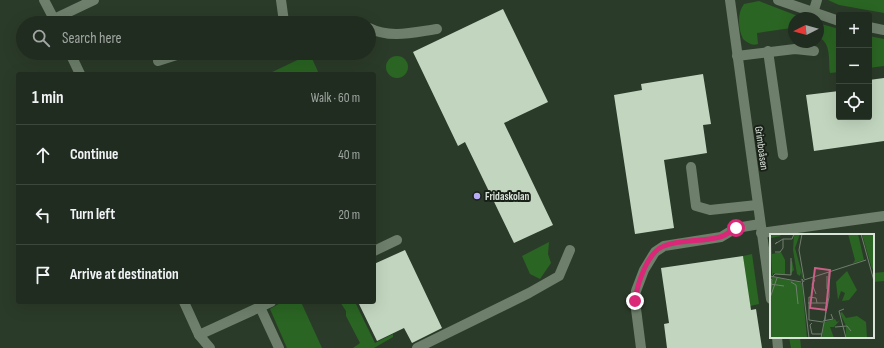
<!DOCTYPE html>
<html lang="en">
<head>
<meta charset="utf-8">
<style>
	body { margin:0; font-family:"Sofia Sans Condensed",sans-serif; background:#283428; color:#f1f3f6 }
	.controls { position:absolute; right:12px; top:12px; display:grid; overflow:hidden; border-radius:4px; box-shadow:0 4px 16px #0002 }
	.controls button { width:36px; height:36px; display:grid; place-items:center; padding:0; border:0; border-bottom:1px solid #3d483d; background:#202c1f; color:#f1f3f6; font:20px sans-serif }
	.compass { position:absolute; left:788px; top:12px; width:36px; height:36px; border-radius:50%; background:#202c1f; box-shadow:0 4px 16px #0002; rotate:264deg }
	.stop { position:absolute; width:12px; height:12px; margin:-9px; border:3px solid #db2777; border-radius:50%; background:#fff }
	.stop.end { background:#db2777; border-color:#fff; box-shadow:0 1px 4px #0008 }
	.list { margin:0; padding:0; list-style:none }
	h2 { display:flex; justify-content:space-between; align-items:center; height:52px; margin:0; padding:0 16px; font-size:17px }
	h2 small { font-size:13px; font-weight:400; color:#a2a7a4 }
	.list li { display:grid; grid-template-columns:26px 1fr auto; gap:12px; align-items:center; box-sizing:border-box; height:60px; padding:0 16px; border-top:1px solid #3d483d }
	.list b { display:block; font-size:15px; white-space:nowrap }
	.list em { font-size:13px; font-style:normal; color:#a2a7a4 }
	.icon { flex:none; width:22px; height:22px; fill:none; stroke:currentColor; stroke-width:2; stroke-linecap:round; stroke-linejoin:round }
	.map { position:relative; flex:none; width:884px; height:348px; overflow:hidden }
	.search { position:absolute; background:#202c1f; box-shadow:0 4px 16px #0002; left:16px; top:16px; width:360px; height:44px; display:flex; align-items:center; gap:10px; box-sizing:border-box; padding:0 14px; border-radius:22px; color:#a2a7a4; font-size:15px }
	.panel { position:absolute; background:#202c1f; box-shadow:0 4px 16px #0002; left:16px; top:72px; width:360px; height:232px; border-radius:4px }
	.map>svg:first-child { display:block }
	.green { fill:#2a6523 }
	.building { fill:#c2d6bf }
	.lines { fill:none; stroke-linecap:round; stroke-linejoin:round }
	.minor { stroke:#6e806c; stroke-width:10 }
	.route { stroke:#db2777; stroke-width:5 }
	.poi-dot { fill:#b8abf7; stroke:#192018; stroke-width:1.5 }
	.labels { text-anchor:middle; stroke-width:4; stroke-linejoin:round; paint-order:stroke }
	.street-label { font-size:11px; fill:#d9e3d8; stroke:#192018 }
	.poi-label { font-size:11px; font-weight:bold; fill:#d9e3d8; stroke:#192018; text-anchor:start }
	.inset-road { fill:none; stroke:#717e6f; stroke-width:1 }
	.view { fill:#ca5f87; fill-opacity:0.15; stroke:#ca5f87; stroke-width:2 }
	.inset-edge { fill:none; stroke:#d9e3d8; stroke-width:2 }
</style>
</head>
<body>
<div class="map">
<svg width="884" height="348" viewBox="0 0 884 348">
	<rect width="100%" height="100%" fill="#2b3b29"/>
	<g class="green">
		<path d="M828 0H884V13L839 5Z"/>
		<path d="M759 1 803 18H794V39L791 28 757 33 758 44C752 46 748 43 743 39 738 28 737 13 744 4Z"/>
		<path d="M818 23 839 29V72L830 73C828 60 832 43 818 37Z"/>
		<path d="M869 36 884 39V66L869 68Z"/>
		<path d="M310 54 319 74H268Z"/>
		<circle cx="397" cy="67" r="11"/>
		<path d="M549 242 548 254 551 263 540 279 530 274 522 256Z"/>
		<path d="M752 254 759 304 750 306 743 256Z"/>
		<path d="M884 272V281L873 282V273Z"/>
		<path d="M282 302H301L322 348H287L270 309Z"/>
		<path d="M340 302H355L375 343 393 334V337L374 348H353L360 343 346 316V311Z"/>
		<path d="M789 337H800L801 348H791Z"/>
	</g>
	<g class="building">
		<path d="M503 9 548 102 504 123 553 225 514 243 465 142 458 146 413 52Z"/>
		<path d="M703 74 711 124 703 125 707 153 664 160 674 228 635 234 614 95 642 90 641 84Z"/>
		<path d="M884 78V141L814 151 806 95 839 91V117H869V80Z"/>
		<path d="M405 250 442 328 412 343 404 328 377 341 358 302H374V264Z"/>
		<path d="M743 256 751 310 756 309 762 348H667L664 324 669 323 661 268Z"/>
	</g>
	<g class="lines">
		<g class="minor">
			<path d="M44 0 56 23"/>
			<path d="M281 0 284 22"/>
			<path d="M730 0 771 299"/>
			<path d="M778 0 839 21"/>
			<path d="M813 13 817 0"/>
			<path d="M54 19 94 0"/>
			<path d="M278 23H294"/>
			<path d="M344 23H354"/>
			<path d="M869 27 884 30"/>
			<path d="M369 28C390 39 415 32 437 29"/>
			<path d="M768 51 783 155"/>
			<path d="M70 53 80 74"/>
			<path d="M737 56 795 49 814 51"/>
			<path d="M158 61 183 53"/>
			<path d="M691 167 696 206 710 210 757 205"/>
			<path d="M761 233 884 216"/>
			<path d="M374 251 397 240"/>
			<path d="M184 302 199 335 210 348"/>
			<path d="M260 307 279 348"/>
			<path d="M199 335 271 302"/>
			<path d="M777 337 778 348"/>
			<path d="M417 348 529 293 559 276 570 250"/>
			<path d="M641 348 635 301 636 291 644 270 655 252 664 246 721 237 736 228 760 224"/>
		</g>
	</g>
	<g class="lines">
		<path class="route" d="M635 301C637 285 647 252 664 246 681 239 702 242 720 237 725 236 731 231 736 228"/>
	</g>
	<circle class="poi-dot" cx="477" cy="196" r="4"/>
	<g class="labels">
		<g class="street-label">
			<text transform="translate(762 148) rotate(82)" y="4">Grimboåsen</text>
		</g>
		<g class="poi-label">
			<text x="485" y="200">Fridaskolan</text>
		</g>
	</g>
	<g transform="translate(770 234)">
		<rect width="104" height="104" fill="#2b3b29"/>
		<path d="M9 0 11 2 1 4 2 20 11 18 15 26V40H20L21 27H22L24 36 20 40 9 41 3 39V41H2L0 2H3L0 1ZM24 0H30L25 14 33 43 30 46 32 43 31 38 30 42 27 40 23 16ZM78 0H88L94 26 83 29 85 26ZM92 0H104V34L102 35ZM77 37 87 56 79 66 72 67 75 59 71 57 68 66 66 48ZM0 42 32 49 37 104H0ZM72 78 76 84 87 82 96 88 97 104H76V92L70 79ZM65 85 67 88 70 86 64 93H60L64 104H52L54 88Z" fill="#2a6523"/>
		<path class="inset-road" d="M32 0 29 16 34 45M91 0 104 47M7 8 5 10 13 5H22L24 0M5 18H10L13 14V5M0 42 31 48M3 42 5 40 21 41V24M57 42V55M0 44 2 46 0 61M34 46 96 26M45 46 42 50 46 60M21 48 26 51 28 70M34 48 32 45 39 104M0 50 14 52M0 64 7 44M38 69H58M47 69 46 64 39 63V86L53 88M74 75 69 77 76 104M53 87 63 85 61 80M55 87 56 72M42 89 40 91 42 100H52M65 93 77 92 81 97M51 104 59 63V38"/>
		<path class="view" d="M45 34 60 36 56 76 40 74Z"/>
		<rect width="104" height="104" class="inset-edge"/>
	</g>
</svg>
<div class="controls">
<button>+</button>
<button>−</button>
<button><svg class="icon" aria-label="locate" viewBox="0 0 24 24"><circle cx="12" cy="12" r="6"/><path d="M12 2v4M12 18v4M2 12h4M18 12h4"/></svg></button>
</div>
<svg class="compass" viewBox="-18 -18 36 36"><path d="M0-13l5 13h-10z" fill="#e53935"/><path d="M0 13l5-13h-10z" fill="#a2a7a4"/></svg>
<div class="stop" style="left:736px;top:228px"></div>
<div class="stop end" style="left:635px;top:301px"></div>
<div class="search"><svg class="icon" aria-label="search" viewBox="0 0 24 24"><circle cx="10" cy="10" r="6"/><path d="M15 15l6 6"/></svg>Search here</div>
<section class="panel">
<h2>1 min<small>Walk · 60 m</small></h2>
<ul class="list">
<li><svg class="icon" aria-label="ahead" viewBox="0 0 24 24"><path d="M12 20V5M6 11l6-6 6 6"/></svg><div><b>Continue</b></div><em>40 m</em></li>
<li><svg class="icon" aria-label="left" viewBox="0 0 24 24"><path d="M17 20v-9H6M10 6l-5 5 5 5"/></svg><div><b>Turn left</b></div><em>20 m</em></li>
<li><svg class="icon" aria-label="arrive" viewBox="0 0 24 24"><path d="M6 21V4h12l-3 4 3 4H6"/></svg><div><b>Arrive at destination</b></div></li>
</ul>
</section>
</div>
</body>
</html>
